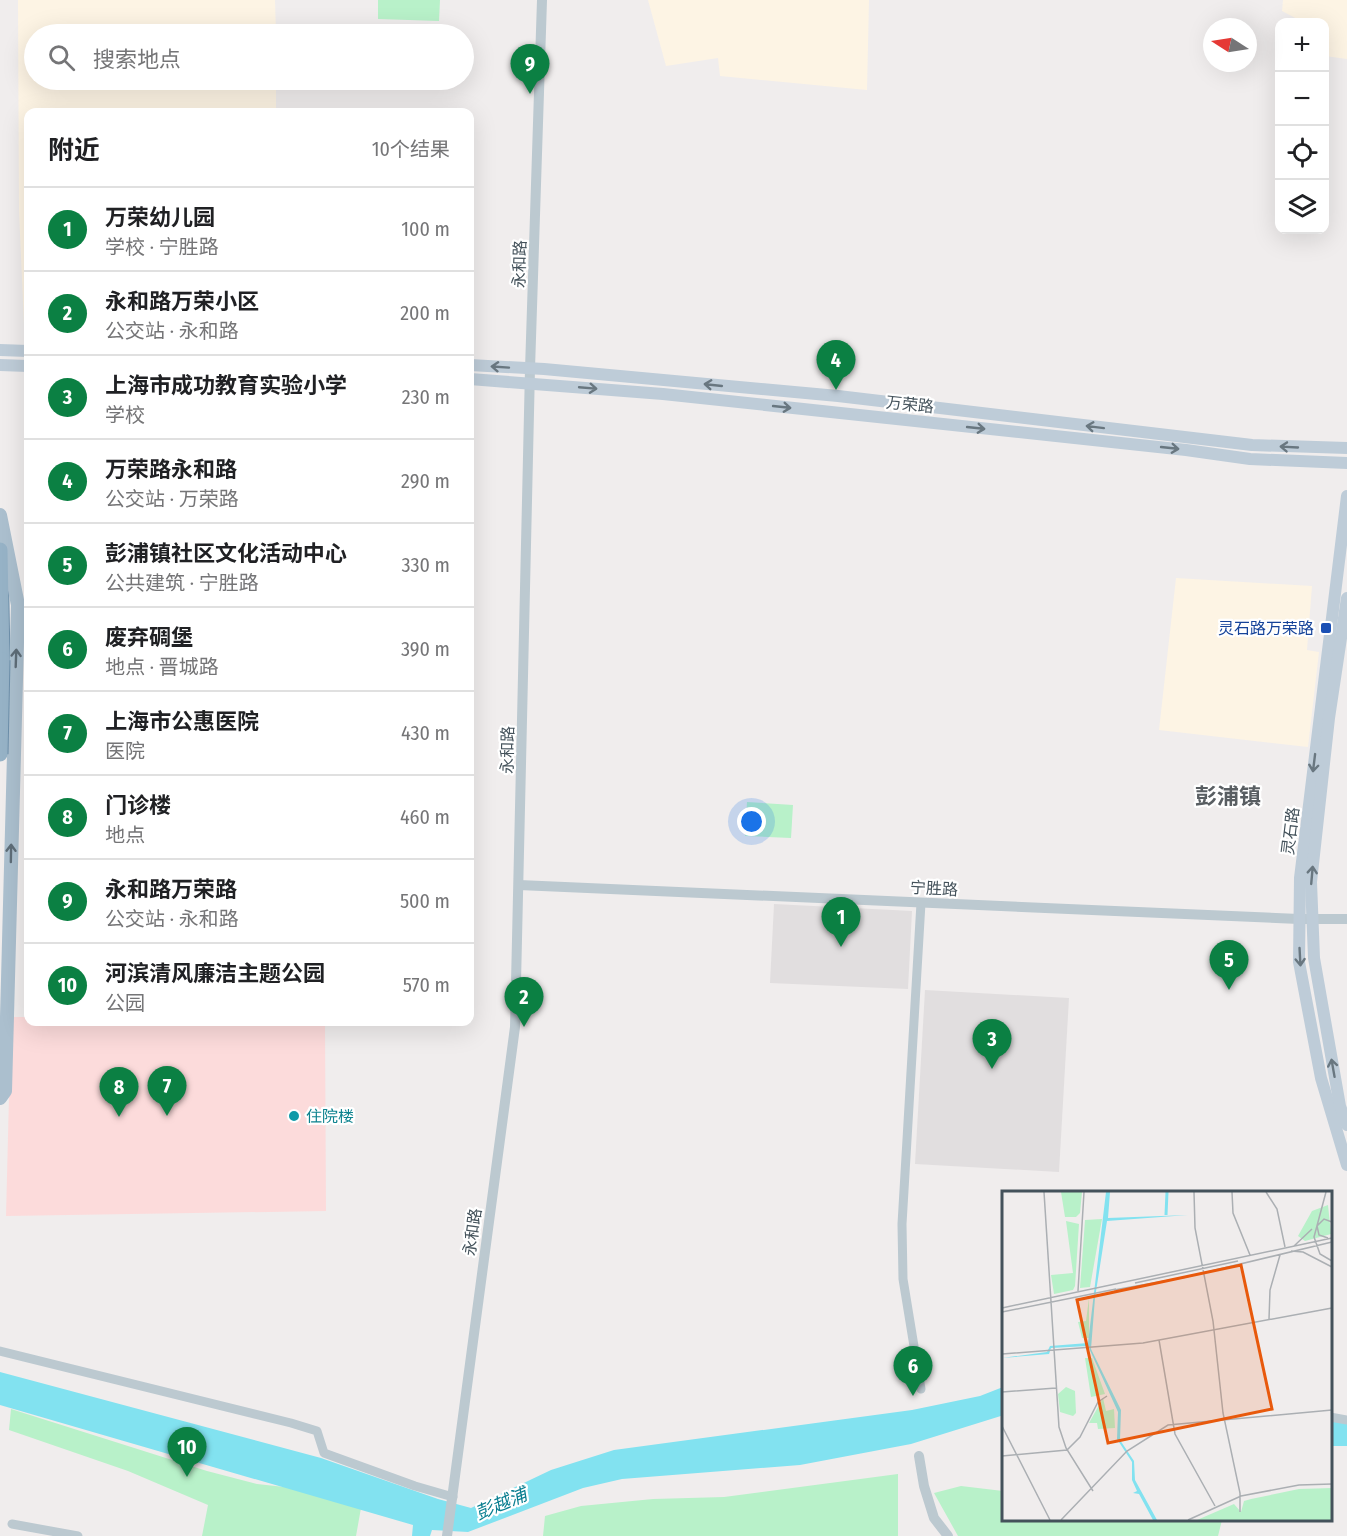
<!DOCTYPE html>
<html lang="zh">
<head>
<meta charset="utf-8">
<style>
	body { margin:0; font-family:"Fira Sans Condensed","Noto Sans SC",sans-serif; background:#f2f2f2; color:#202124 }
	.controls { position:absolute; right:18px; top:18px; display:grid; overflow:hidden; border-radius:12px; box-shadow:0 6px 24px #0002 }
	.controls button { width:54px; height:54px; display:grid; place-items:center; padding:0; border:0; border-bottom:2px solid #e0e0e0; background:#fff; color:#202124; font:30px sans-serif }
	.compass { position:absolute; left:1203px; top:18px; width:54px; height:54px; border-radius:50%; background:#fff; box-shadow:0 6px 24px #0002; rotate:282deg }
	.you { position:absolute; left:752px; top:822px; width:21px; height:21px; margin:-15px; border:4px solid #fff; border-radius:50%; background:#1a73e8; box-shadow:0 0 0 9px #1a73e833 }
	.badge { display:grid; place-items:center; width:39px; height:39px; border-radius:50%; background:#0b8043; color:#fff; font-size:20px; font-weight:700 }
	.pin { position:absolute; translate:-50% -50px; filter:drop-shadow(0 2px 3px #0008) }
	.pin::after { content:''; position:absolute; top:32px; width:21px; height:18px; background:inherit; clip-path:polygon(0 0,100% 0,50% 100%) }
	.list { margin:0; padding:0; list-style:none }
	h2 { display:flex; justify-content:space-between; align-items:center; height:78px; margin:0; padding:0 24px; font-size:26px }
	h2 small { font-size:20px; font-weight:400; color:#757577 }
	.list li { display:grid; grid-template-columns:39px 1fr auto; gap:18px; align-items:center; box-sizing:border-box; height:84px; padding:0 24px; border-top:2px solid #e0e0e0 }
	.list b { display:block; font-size:22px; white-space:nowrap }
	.list p { margin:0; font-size:20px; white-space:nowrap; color:#757577 }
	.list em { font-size:20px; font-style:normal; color:#757577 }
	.icon { flex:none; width:33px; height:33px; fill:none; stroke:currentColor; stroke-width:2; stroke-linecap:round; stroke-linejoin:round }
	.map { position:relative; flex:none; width:1347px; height:1536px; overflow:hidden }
	.search { position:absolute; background:#fff; box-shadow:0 6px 24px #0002; left:24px; top:24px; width:450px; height:66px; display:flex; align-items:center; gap:15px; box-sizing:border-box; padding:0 21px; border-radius:33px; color:#757577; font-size:22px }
	.panel { position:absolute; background:#fff; box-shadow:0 6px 24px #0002; left:24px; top:108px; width:450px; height:918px; border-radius:12px }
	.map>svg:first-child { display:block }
	.commercial { fill:#fdf4e4 }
	.education { fill:#e1dedf }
	.medical { fill:#fcdbdb }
	.green { fill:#b8f1c9 }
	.water { fill:#82e2f0 }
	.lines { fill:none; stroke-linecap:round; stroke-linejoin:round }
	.trunk-casing { stroke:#6d8fab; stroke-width:17 }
	.minor { stroke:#bcc9d0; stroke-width:9 }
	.tertiary { stroke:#bcc9d0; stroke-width:10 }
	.secondary { stroke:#beccd8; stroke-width:12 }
	.primary { stroke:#abbfce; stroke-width:14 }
	.trunk { stroke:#96b2c6; stroke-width:15 }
	.trunk-bridge-casing { stroke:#6d8fab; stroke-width:17; stroke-linecap:butt }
	.trunk-bridge { stroke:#96b2c6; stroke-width:15 }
	.oneway { stroke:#697780 }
	.oneway2 { stroke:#5e6d78 }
	.transit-dot { fill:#1a4fb4; stroke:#fff; stroke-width:2 }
	.culture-dot { fill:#0f9aa8; stroke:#fff; stroke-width:2 }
	.labels { text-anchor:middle; stroke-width:4.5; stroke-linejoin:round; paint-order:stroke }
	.street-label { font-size:16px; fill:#44525b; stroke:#fff }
	.transit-label { font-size:16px; fill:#164399; stroke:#fff; text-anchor:end }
	.culture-label { font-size:16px; fill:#0d838f; stroke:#fff; text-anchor:start }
	.water-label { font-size:18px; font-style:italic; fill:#077d8f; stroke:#fff }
	.district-label { font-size:22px; font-weight:bold; fill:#595e62; stroke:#fff }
	.inset-river { fill:none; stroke:#82e2f0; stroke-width:3 }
	.inset-road { fill:none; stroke:#abafb3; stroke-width:1.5 }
	.view { fill:#e8590c; fill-opacity:0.15; stroke:#e8590c; stroke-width:3 }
	.inset-edge { fill:none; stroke:#44525b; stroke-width:3 }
</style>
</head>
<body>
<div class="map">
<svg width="1347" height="1536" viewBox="0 0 1347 1536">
	<rect width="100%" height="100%" fill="#f0eded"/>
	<g class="commercial">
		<path d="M18 0H275L276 34H34V80H276V112H28V331L24 325 19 211Z"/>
		<path d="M648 0H869L867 90 720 76 718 58 666 66Z"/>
		<path d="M1283 0H1347V59L1325 56 1324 22H1303L1282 11Z"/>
		<path d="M1176 578 1312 586 1307 650 1319 652 1308 747 1159 730Z"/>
	</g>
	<g class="education">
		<path d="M774 904 912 911 908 989 770 983Z"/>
		<path d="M925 990 1069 998 1059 1172 915 1164Z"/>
	</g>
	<path class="medical" d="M11 1017H28V1022H325L326 1211 6 1216Z"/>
	<g class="green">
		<path d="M378 0H440L439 21 378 19Z"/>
		<path d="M747 802 793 805 791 838 745 836Z"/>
		<path d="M11 1409 207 1471 257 1484 303 1489 361 1508 356 1536H202L208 1505 128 1471 9 1430Z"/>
		<path d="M898 1474V1536H543L545 1516 581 1506 653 1499 724 1497Z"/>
		<path d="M961 1486 1003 1491 1004 1520H1222L1218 1536H958L934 1493Z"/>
	</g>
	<g class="water">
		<path d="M0 1372 321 1458 438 1499 471 1508 551 1470 614 1450 912 1410 980 1396 1003 1387 1004 1415 911 1444 800 1465 622 1479 583 1488 468 1532 432 1530 430 1536H412L413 1525 0 1405Z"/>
		<path d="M1330 1417 1347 1420V1446H1331Z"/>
	</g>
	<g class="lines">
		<defs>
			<path id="trunk" d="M0 550 2 660"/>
		</defs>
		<use href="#trunk" class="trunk-casing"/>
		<g class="minor">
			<path d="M921 903 902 1224 903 1279 921 1389"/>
			<path d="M0 1351 291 1423 317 1431 324 1453 415 1486 453 1497"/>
			<path d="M1330 1417 1347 1420"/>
			<path d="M12 1524 78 1536"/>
		</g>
		<g class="tertiary">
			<path d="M519 885 1299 919H1347"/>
			<path d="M919 1456 924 1486 934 1518 948 1536"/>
			<path d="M447 1536 515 1027 530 369 542 0"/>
		</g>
		<g class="secondary">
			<path d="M0 350 28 351"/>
			<path d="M0 365 28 366"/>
			<path d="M470 365 544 369 838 396 1252 445 1347 448"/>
			<path d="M470 379 663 394 1186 450 1250 459 1347 463"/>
			<path d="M1347 496 1300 878 1299 962 1321 1078 1347 1165"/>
			<path d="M1347 598 1329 718 1311 882 1314 958 1340 1106 1347 1125"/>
		</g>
		<path class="primary" d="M0 515 18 605 5 1091 0 1098"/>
		<use href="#trunk" class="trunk"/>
		<defs>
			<path id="trunk-bridge" d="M0 754 2 660"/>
		</defs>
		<use href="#trunk-bridge" class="trunk-bridge-casing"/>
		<use href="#trunk-bridge" class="trunk-bridge"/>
	</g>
	<defs><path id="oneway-shaft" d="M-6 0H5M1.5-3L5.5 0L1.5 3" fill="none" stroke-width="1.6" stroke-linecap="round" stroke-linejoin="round" transform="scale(1.5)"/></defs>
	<g class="oneway">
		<use href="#oneway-shaft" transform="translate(500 367) rotate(-176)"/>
		<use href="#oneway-shaft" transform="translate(713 385) rotate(-174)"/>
		<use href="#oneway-shaft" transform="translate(588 388) rotate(5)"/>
		<use href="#oneway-shaft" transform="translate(782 407) rotate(6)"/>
		<use href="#oneway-shaft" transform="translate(1095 427) rotate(-173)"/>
		<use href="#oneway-shaft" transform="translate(976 428) rotate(6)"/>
		<use href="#oneway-shaft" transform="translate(1289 447) rotate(-177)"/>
		<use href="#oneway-shaft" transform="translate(1170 448) rotate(6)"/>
		<use href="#oneway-shaft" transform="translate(1314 763) rotate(97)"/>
		<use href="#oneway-shaft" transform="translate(1312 875) rotate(-85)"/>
		<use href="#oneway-shaft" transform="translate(1300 957) rotate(87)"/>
		<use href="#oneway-shaft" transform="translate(1333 1068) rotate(-100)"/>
	</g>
	<g class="oneway2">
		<use href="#oneway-shaft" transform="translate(16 658) rotate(-88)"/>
		<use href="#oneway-shaft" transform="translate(11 853) rotate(-89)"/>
	</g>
	<rect class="transit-dot" x="1320" y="622" width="12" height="12" rx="3"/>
	<circle class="culture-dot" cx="294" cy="1116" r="6"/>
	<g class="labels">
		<g class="street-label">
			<text transform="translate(519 264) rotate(-88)" y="6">永和路</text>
			<text transform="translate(910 404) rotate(6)" y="6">万荣路</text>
			<text transform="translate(507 750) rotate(-89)" y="6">永和路</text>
			<text transform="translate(1290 831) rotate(-83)" y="6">灵石路</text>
			<text transform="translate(934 888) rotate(3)" y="6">宁胜路</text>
			<text transform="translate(472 1232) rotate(-82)" y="6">永和路</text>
		</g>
		<g class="transit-label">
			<text x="1314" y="634">灵石路万荣路</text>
		</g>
		<g class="culture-label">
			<text x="306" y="1122">住院楼</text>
		</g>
		<g class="water-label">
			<text transform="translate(501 1504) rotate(-23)" y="6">彭越浦</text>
		</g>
		<g class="district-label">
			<text x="1228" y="804">彭浦镇</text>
		</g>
	</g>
	<g transform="translate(1002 1191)">
		<rect width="330" height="330" fill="#f0eded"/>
		<path d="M59 1H80L78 22 74 26H63ZM326 14 329 43 303 50 296 45 310 20ZM100 28 88 96 78 97 83 29ZM64 30 77 33 73 95 71 99 52 103 49 84 71 82ZM87 107V147H80L76 131 84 130ZM83 167H90L103 203 89 206ZM64 196 73 200 74 222 71 225 58 221 56 203ZM101 207 104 220 112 218 113 237 96 238 95 232H87ZM330 297V329H195L232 313 239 321 242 310 249 308 297 298Z" fill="#b8f1c9"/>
		<path d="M104 1H108L106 27 186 24 105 30 93 107 89 158 119 219 118 249 132 270 133 289 155 329H151L137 303 131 302 135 300 130 289V271L115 248 116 221 86 155 49 157 47 163 0 167 45 161 48 155 86 152Z" fill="#82e2f0"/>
		<path class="inset-river" d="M164 24 165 1"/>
		<path class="inset-road" d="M42 1 57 236 64 257 91 300M192 1 193 37 211 130 221 222 238 302V321M230 1 231 22 248 64M264 1 275 18 283 56M324 1 312 46 318 63 330 70M326 47 317 44 315 35 322 28 330 31M292 55 310 38M289 60 301 61 330 76M184 86 330 51M133 92 236 70M112 99 185 86M76 100 82 1M0 117 330 47M0 121 114 98M267 128 268 99 278 64M157 149 173 243 213 315M0 163 141 152 330 117M0 201 54 197M0 235 48 329M0 265 65 259 78 246 96 211 105 205M59 329 125 260 166 234 330 219M186 329 239 305 297 294 330 293"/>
		<path class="view" d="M239 74 270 218 106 252 75 109Z"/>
		<rect width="330" height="330" class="inset-edge"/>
	</g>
</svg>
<div class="controls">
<button>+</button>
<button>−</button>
<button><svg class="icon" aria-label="locate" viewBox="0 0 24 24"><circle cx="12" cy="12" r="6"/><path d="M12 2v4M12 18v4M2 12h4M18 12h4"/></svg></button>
<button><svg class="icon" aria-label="layers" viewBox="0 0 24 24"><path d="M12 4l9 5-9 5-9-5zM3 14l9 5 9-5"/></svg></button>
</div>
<svg class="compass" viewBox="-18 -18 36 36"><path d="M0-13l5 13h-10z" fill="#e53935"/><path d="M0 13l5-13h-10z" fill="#757577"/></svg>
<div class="you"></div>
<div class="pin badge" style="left:841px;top:947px">1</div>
<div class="pin badge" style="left:524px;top:1027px">2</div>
<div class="pin badge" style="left:992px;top:1069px">3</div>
<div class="pin badge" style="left:836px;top:390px">4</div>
<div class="pin badge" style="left:1229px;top:990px">5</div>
<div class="pin badge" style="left:913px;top:1396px">6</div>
<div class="pin badge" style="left:167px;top:1116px">7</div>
<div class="pin badge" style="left:119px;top:1117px">8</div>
<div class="pin badge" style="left:530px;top:94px">9</div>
<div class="pin badge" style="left:187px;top:1477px">10</div>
<div class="search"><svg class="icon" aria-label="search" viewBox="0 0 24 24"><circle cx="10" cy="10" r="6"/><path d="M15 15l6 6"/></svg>搜索地点</div>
<section class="panel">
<h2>附近<small>10个结果</small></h2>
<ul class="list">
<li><span class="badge">1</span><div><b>万荣幼儿园</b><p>学校 · 宁胜路</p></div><em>100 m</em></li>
<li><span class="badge">2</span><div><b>永和路万荣小区</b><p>公交站 · 永和路</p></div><em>200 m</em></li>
<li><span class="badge">3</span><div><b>上海市成功教育实验小学</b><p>学校</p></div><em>230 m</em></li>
<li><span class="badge">4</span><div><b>万荣路永和路</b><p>公交站 · 万荣路</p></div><em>290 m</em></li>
<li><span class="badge">5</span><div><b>彭浦镇社区文化活动中心</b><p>公共建筑 · 宁胜路</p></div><em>330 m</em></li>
<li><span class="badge">6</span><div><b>废弃碉堡</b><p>地点 · 晋城路</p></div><em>390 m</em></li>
<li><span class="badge">7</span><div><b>上海市公惠医院</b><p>医院</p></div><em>430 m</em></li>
<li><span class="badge">8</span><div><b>门诊楼</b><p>地点</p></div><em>460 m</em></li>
<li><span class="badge">9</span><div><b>永和路万荣路</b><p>公交站 · 永和路</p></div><em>500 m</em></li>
<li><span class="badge">10</span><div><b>河滨清风廉洁主题公园</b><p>公园</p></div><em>570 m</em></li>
</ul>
</section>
</div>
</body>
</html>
